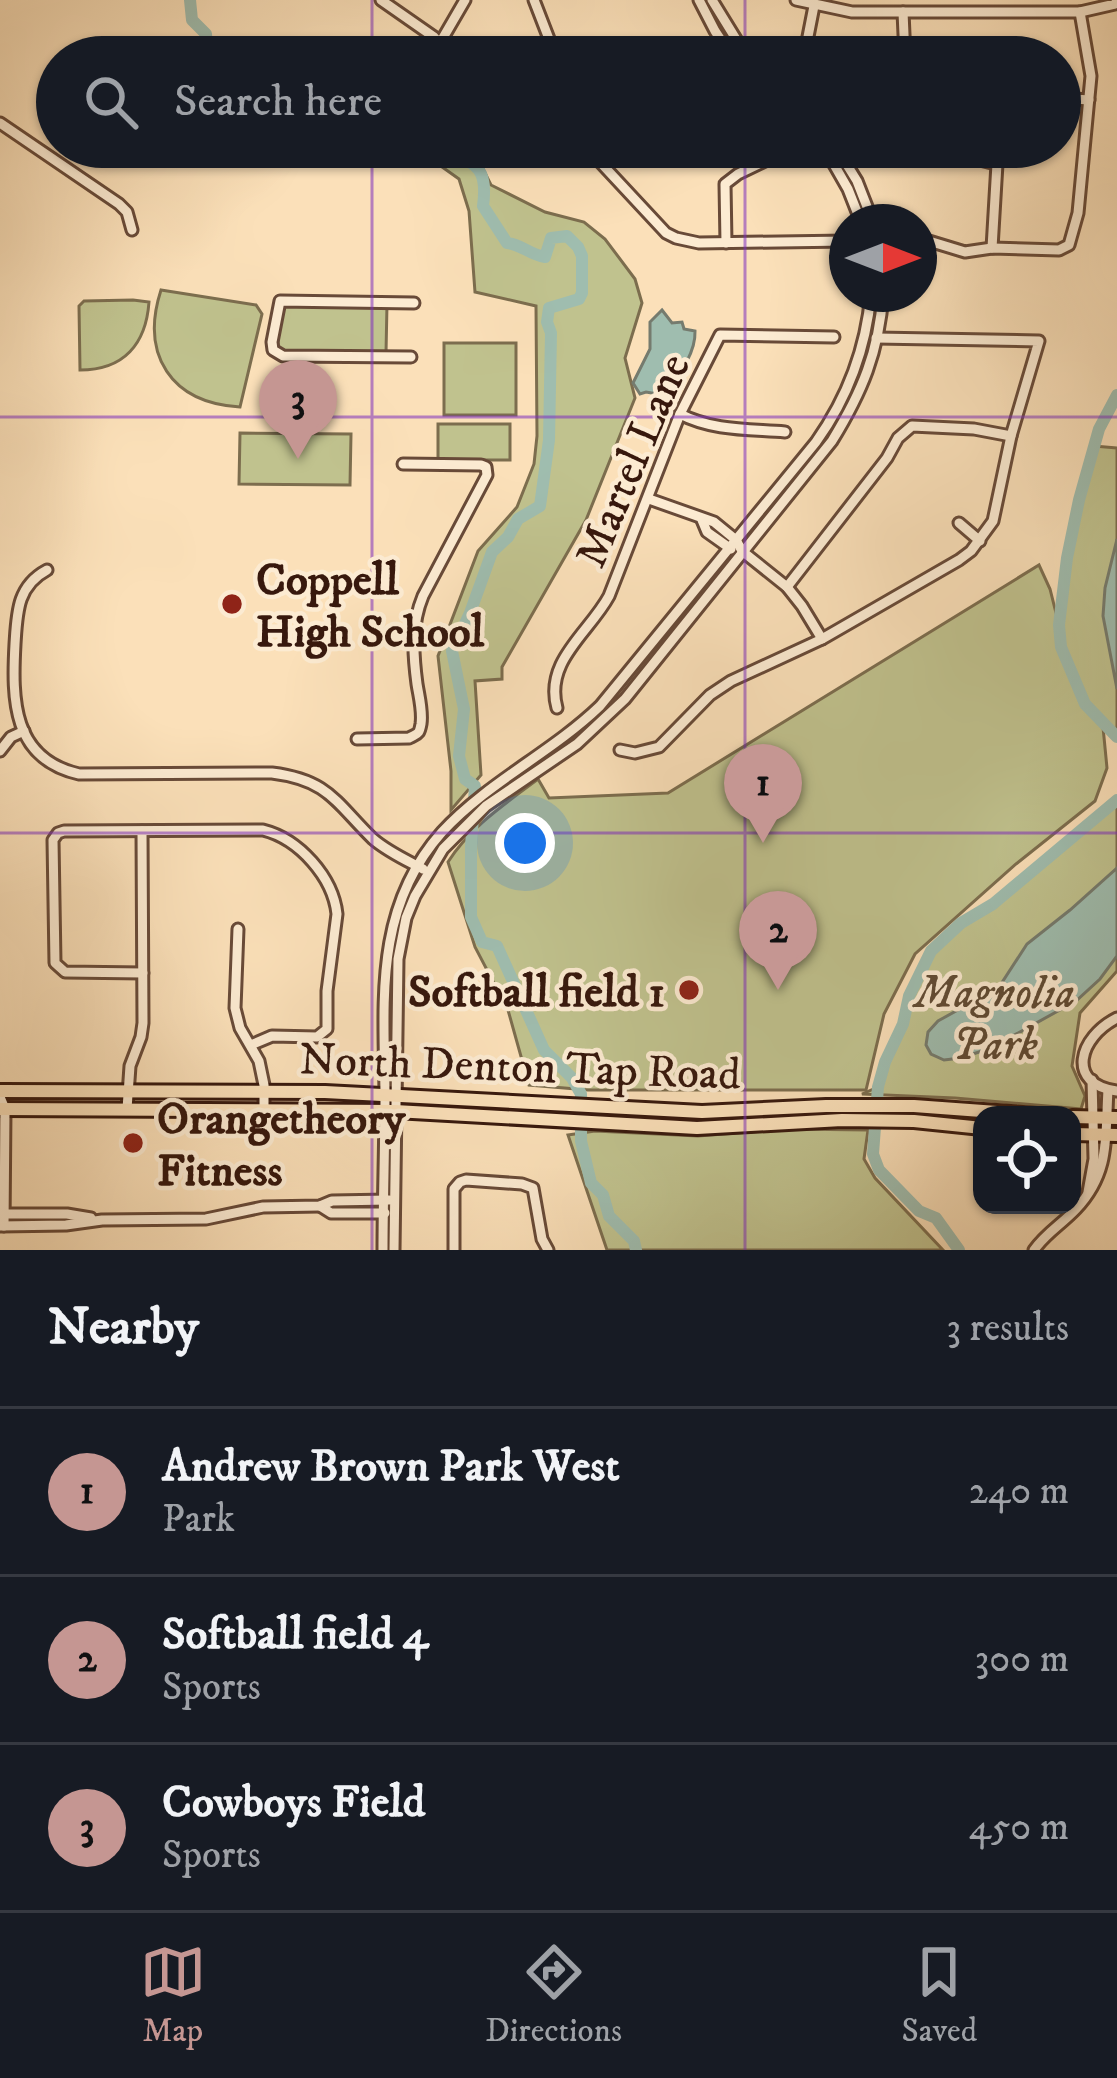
<!DOCTYPE html>
<html lang="en">
<head>
<meta charset="utf-8">
<style>
	body { margin:0; font-family:"IM FELL DW Pica",serif; background:#242831; color:#f1f3f6 }
	.controls { position:absolute; right:36px; bottom:36px; display:grid; overflow:hidden; border-radius:24px; box-shadow:0 3px 9px #0004 }
	.controls button { width:108px; height:108px; display:grid; place-items:center; padding:0; border:0; border-bottom:3px solid #363941; background:#171b24; color:#f1f3f6; font:60px sans-serif }
	.compass { position:absolute; left:829px; top:204px; width:108px; height:108px; border-radius:50%; background:#171b24; box-shadow:0 3px 9px #0004; rotate:90deg }
	.you { position:absolute; left:525px; top:843px; width:42px; height:42px; margin:-30px; border:9px solid #fff; border-radius:50%; background:#1a73e8; box-shadow:0 0 0 18px #1a73e833 }
	.badge { display:grid; place-items:center; width:78px; height:78px; border-radius:50%; background:#c59692; color:#111; font-size:39px; font-weight:700 }
	.pin { position:absolute; translate:-50% -99px; filter:drop-shadow(0 3px 6px #0008) }
	.pin::after { content:''; position:absolute; top:63px; width:42px; height:36px; background:inherit; clip-path:polygon(0 0,100% 0,50% 100%) }
	.list { margin:0; padding:0; list-style:none }
	h2 { display:flex; justify-content:space-between; align-items:center; height:156px; margin:0; padding:0 48px; font-size:51px }
	h2 small { font-size:39px; font-weight:400; color:#9ea1a6 }
	.list li { display:grid; grid-template-columns:78px 1fr auto; gap:36px; align-items:center; box-sizing:border-box; height:168px; padding:0 48px; border-top:3px solid #363941 }
	.list b { display:block; font-size:45px; white-space:nowrap }
	.list p { margin:0; font-size:39px; white-space:nowrap; color:#9ea1a6 }
	.list em { font-size:39px; font-style:normal; color:#9ea1a6 }
	.icon { flex:none; width:66px; height:66px; fill:none; stroke:currentColor; stroke-width:2; stroke-linecap:round; stroke-linejoin:round }
	.map { position:relative; flex:none; width:1117px; height:1250px; overflow:hidden }
	.search { position:absolute; background:#171b24; box-shadow:0 3px 9px #0004; left:36px; right:36px; top:36px; height:132px; display:flex; align-items:center; gap:30px; box-sizing:border-box; padding:0 42px; border-radius:66px; color:#9ea1a6; font-size:45px }
	.sheet { height:660px; background:#171b24 }
	nav { display:flex; justify-content:space-around; align-items:center; box-sizing:border-box; height:168px; border-top:3px solid #363941; background:#171b24; font-size:33px; color:#9ea1a6 }
	nav a { display:grid; justify-items:center; gap:6px }
	nav .on { color:#c59692 }
	.map>svg:first-child { display:block }
	.green { fill:#c0c28e; stroke:#7c6d4e; stroke-width:3 }
	.water { fill:#9fbdaf; stroke:#757b6e; stroke-width:3 }
	.lines { fill:none; stroke-linecap:round; stroke-linejoin:round }
	.river { stroke:#9fbdaf; stroke-width:12 }
	.minor-casing { stroke:#684a38; stroke-width:15 }
	.major-casing { stroke:#37180d; stroke-width:18 }
	.minor { stroke:#fcebd2; stroke-width:9 }
	.major { stroke:#fbe0b9; stroke-width:12 }
	.grid { fill:none; stroke:#7b2cbf; stroke-width:3; stroke-opacity:0.55 }
	.poi-dot { fill:#8f2418; stroke:#fcebd2; stroke-width:4.5 }
	.labels { text-anchor:middle; stroke-width:9; stroke-linejoin:round; paint-order:stroke }
	.street-label { font-size:45px; fill:#37180d; stroke:#fcebd2 }
	.poi-label { font-size:45px; font-weight:bold; fill:#37180d; stroke:#fcebd2; text-anchor:start }
	.park-label { font-size:45px; font-style:italic; fill:#604b34; stroke:#fcebd2 }
</style>
</head>
<body>
<div class="map">
<svg width="1117" height="1250" viewBox="0 0 1117 1250">
	<rect width="100%" height="100%" fill="#fbe0b9"/>
	<filter id="stains"><feTurbulence type="fractalNoise" baseFrequency=".00167" numOctaves="4"/><feColorMatrix values="0 0 0 0 .2 0 0 0 0 .09 0 0 0 0 .02 0 0 0 .5 -.17"/></filter>
	<radialGradient id="worn" r=".72"><stop offset=".6" stop-color="#630" stop-opacity="0"/><stop offset="1" stop-color="#630" stop-opacity=".3"/></radialGradient>
	<g class="green">
		<path d="M308 40 349 44 373 57H261V54Z"/>
		<path d="M414 147H477L480 163 491 185 545 212 584 222 605 239 635 279 642 303 625 358 635 398 586 520 502 667V679L475 681 481 775 451 810V771L438 656 478 551 517 507 534 464 537 436 536 306 475 292 469 211 459 179Z"/>
		<path d="M161 290 256 305 262 314 240 407C171 403 140 355 161 290Z"/>
		<path d="M133 300 149 302C146 344 124 370 80 370L79 306 84 301Z"/>
		<path d="M278 303 387 304 386 353 278 352Z"/>
		<rect x="444" y="343" width="72" height="72"/>
		<rect x="438" y="424" width="72" height="36"/>
		<path d="M240 433 351 434 350 485 239 484Z"/>
		<path d="M1094 446 1117 448V737L1099 719 1103 727 1107 768 1095 801 1016 864 915 954 884 1014 866 1090H588L529 1085 508 1010 475 947 448 862C470 827 505 804 538 779L549 798 668 793 1039 565 1050 589 1059 625 1067 558 1079 500Z"/>
		<path d="M1117 800V971L1080 1013 1072 1066 1085 1096 1081 1109 955 1098 862 1094 878 1087 903 1024 909 996 931 951 961 923 993 904Z"/>
		<path d="M790 1129 868 1130 864 1159 875 1178 943 1250H607L568 1135 595 1131 698 1136Z"/>
	</g>
	<g class="water">
		<path d="M662 310 672 323 682 322 684 329 695 331C696 354 678 376 664 395L646 392 640 394 633 383 650 349V322Z"/>
		<path d="M1117 539V689L1103 616 1105 588Z"/>
		<path d="M1117 868V956L1100 979 1076 1001 991 1048 961 1058 944 1060 931 1054 926 1045 928 1032 938 1021 999 987 1027 944 1070 910Z"/>
	</g>
	<g class="lines">
		<g class="river">
			<path d="M190 0 192 20 206 34 208 57"/>
			<path d="M290 57C300 48 322 44 333 50L334 57"/>
			<path d="M438 147C472 164 489 162 483 206L507 243C521 244 530 255 545 257L551 238 567 236 578 247 582 256V293L579 299 549 308 547 322 551 333 549 440 540 506 518 519 508 537 492 552 470 613 452 651 464 709 459 756 465 779 475 786 471 847V917L482 942 497 946 544 1050 572 1078 581 1094V1141L591 1183 603 1195 609 1216 634 1241 636 1250"/>
			<path d="M1117 395 1099 429 1079 500 1067 558 1059 625 1061 647 1085 704 1117 737"/>
			<path d="M959 1250 936 1218 919 1211 879 1170 873 1154 878 1087 885 1062 903 1024 909 996 931 951 961 923 993 904 1117 800"/>
		</g>
		<defs>
			<g id="minor">
				<path d="M381 0 434 37 452 57"/>
				<path d="M534 0 556 57"/>
				<path d="M699 0 715 31 732 57"/>
				<path d="M712 0 747 57"/>
				<path d="M796 0 852 12H1080L1115 4 1117 0"/>
				<path d="M903 12 905 57"/>
				<path d="M440 43 465 0"/>
				<path d="M804 57 814 6"/>
				<path d="M1060 98 1089 100"/>
				<path d="M0 123 119 204 127 212 132 230"/>
				<path d="M586 147 666 233 676 238 699 243 847 241"/>
				<path d="M824 147 848 189 861 222"/>
				<path d="M836 147 857 181 873 222"/>
				<path d="M927 147 996 164"/>
				<path d="M861 148 873 147"/>
				<path d="M919 238 965 252 992 248 1059 250 1069 245 1078 213 1091 76 1080 12"/>
				<path d="M726 243 725 184 738 174 792 148"/>
				<path d="M992 248 998 147"/>
				<path d="M411 357 283 356 273 350 272 342 280 301 414 303"/>
				<path d="M680 414C713 431 749 429 785 432"/>
				<path d="M649 499 714 522 736 540 742 551 787 587 802 606 822 639"/>
				<path d="M702 520 707 532 731 549"/>
				<path d="M959 523 980 541"/>
				<path d="M47 570C17 586 17 613 15 644 12 699 12 759 79 774L272 773C329 780 336 803 373 839 388 852 406 860 423 869"/>
				<path d="M787 587 887 458 898 438 912 426 974 429 1011 436"/>
				<path d="M557 708C544 661 589 633 609 596L680 414 720 335 834 337"/>
				<path d="M357 739 409 738C418 733 419 735 421 724 423 711 419 697 417 684 413 654 411 625 423 596L487 475 486 467 481 465 403 464"/>
				<path d="M620 750 635 753 659 747 710 695 731 681 822 639 959 560 971 551 993 521 1011 436 1039 341 876 338"/>
				<path d="M0 751 11 737 24 731"/>
				<path d="M238 929 235 1008 240 1028 259 1061 264 1085V1110"/>
				<path d="M143 973 65 972 55 963 53 840 58 833 64 831 263 830C299 839 333 877 337 914L327 991V1029L317 1037 272 1036 251 1045"/>
				<path d="M1117 1018C1079 1037 1065 1084 1117 1091"/>
				<path d="M0 1097 5 1109 4 1226"/>
				<path d="M127 1109 130 1066 141 1037 143 1023 142 831"/>
				<path d="M1088 1192 1094 1159 1092 1080"/>
				<path d="M320 1206 331 1213H385"/>
				<path d="M0 1214H67L91 1218"/>
				<path d="M0 1226 66 1225 102 1220 206 1219 263 1207 320 1206 332 1201 389 1200"/>
				<path d="M383 1250C383 1198 385 1146 385 1094 384 1000 374 908 442 832 488 782 551 753 600 706L816 442C848 397 866 349 871 294"/>
				<path d="M394 1250 398 959 406 918 415 896 443 849 486 806 577 744 625 699 832 441C862 392 879 352 883 294"/>
				<path d="M454 1250V1189L460 1182 466 1180 522 1184 533 1188 542 1239 548 1250"/>
				<path d="M1034 1250C1046 1233 1062 1224 1076 1209 1111 1172 1105 1136 1108 1090"/>
			</g>
			<g id="major">
				<path d="M0 1091 325 1092 702 1112 826 1106H914L1037 1115"/>
				<path d="M0 1109 395 1111 697 1128 842 1120 914 1121 982 1128"/>
				<path d="M1072 1117 1117 1118"/>
				<path d="M1072 1134 1117 1135"/>
			</g>
		</defs>
		<use href="#minor" class="minor-casing"/>
		<use href="#major" class="major-casing"/>
		<use href="#minor" class="minor"/>
		<use href="#major" class="major"/>
	</g>
	<path class="grid" d="M372 0V57M745 0V57M372 147V1250M745 147V1250M0 417H1117M0 833H1117"/>
	<g class="poi-dot">
		<circle cx="232" cy="604" r="12"/>
		<circle cx="689" cy="990" r="12"/>
		<circle cx="133" cy="1143" r="12"/>
	</g>
	<g class="labels">
		<g class="street-label">
			<text transform="translate(631 460) rotate(-67)" y="16">Martel Lane</text>
			<text transform="translate(520 1065) rotate(2)" y="16">North Denton Tap Road</text>
		</g>
		<g class="poi-label">
			<text x="256" y="594">Coppell<tspan x="256" dy="52">High School</tspan></text>
			<text x="665" y="1006" text-anchor="end">Softball field 1</text>
			<text x="157" y="1133">Orangetheory<tspan x="157" dy="52">Fitness</tspan></text>
		</g>
		<g class="park-label">
			<text x="995" y="1007">Magnolia<tspan x="995" dy="52">Park</tspan></text>
		</g>
	</g>
	<rect width="100%" height="100%" filter="url(#stains)"/>
	<rect width="100%" height="100%" fill="url(#worn)"/>
</svg>
<div class="controls">
<button><svg class="icon" aria-label="locate" viewBox="0 0 24 24"><circle cx="12" cy="12" r="6"/><path d="M12 2v4M12 18v4M2 12h4M18 12h4"/></svg></button>
</div>
<svg class="compass" viewBox="-18 -18 36 36"><path d="M0-13l5 13h-10z" fill="#e53935"/><path d="M0 13l5-13h-10z" fill="#9ea1a6"/></svg>
<div class="you"></div>
<div class="pin badge" style="left:763px;top:843px">1</div>
<div class="pin badge" style="left:778px;top:990px">2</div>
<div class="pin badge" style="left:298px;top:459px">3</div>
<div class="search"><svg class="icon" aria-label="search" viewBox="0 0 24 24"><circle cx="10" cy="10" r="6"/><path d="M15 15l6 6"/></svg>Search here</div>
</div>
<section class="sheet">
<h2>Nearby<small>3 results</small></h2>
<ul class="list">
<li><span class="badge">1</span><div><b>Andrew Brown Park West</b><p>Park</p></div><em>240 m</em></li>
<li><span class="badge">2</span><div><b>Softball field 4</b><p>Sports</p></div><em>300 m</em></li>
<li><span class="badge">3</span><div><b>Cowboys Field</b><p>Sports</p></div><em>450 m</em></li>
</ul>
</section>
<nav>
<a class="on"><svg class="icon" aria-label="map" viewBox="0 0 24 24"><path d="M3 6l6-2 6 2 6-2v14l-6 2-6-2-6 2zM9 4v14M15 6v14"/></svg>Map</a>
<a><svg class="icon" aria-label="directions" viewBox="0 0 24 24"><path d="M12 3l9 9-9 9-9-9zM9 14v-3h6M13 9l2 2-2 2"/></svg>Directions</a>
<a><svg class="icon" aria-label="saved" viewBox="0 0 24 24"><path d="M7 4h10v16l-5-4-5 4z"/></svg>Saved</a>
</nav>
</body>
</html>
